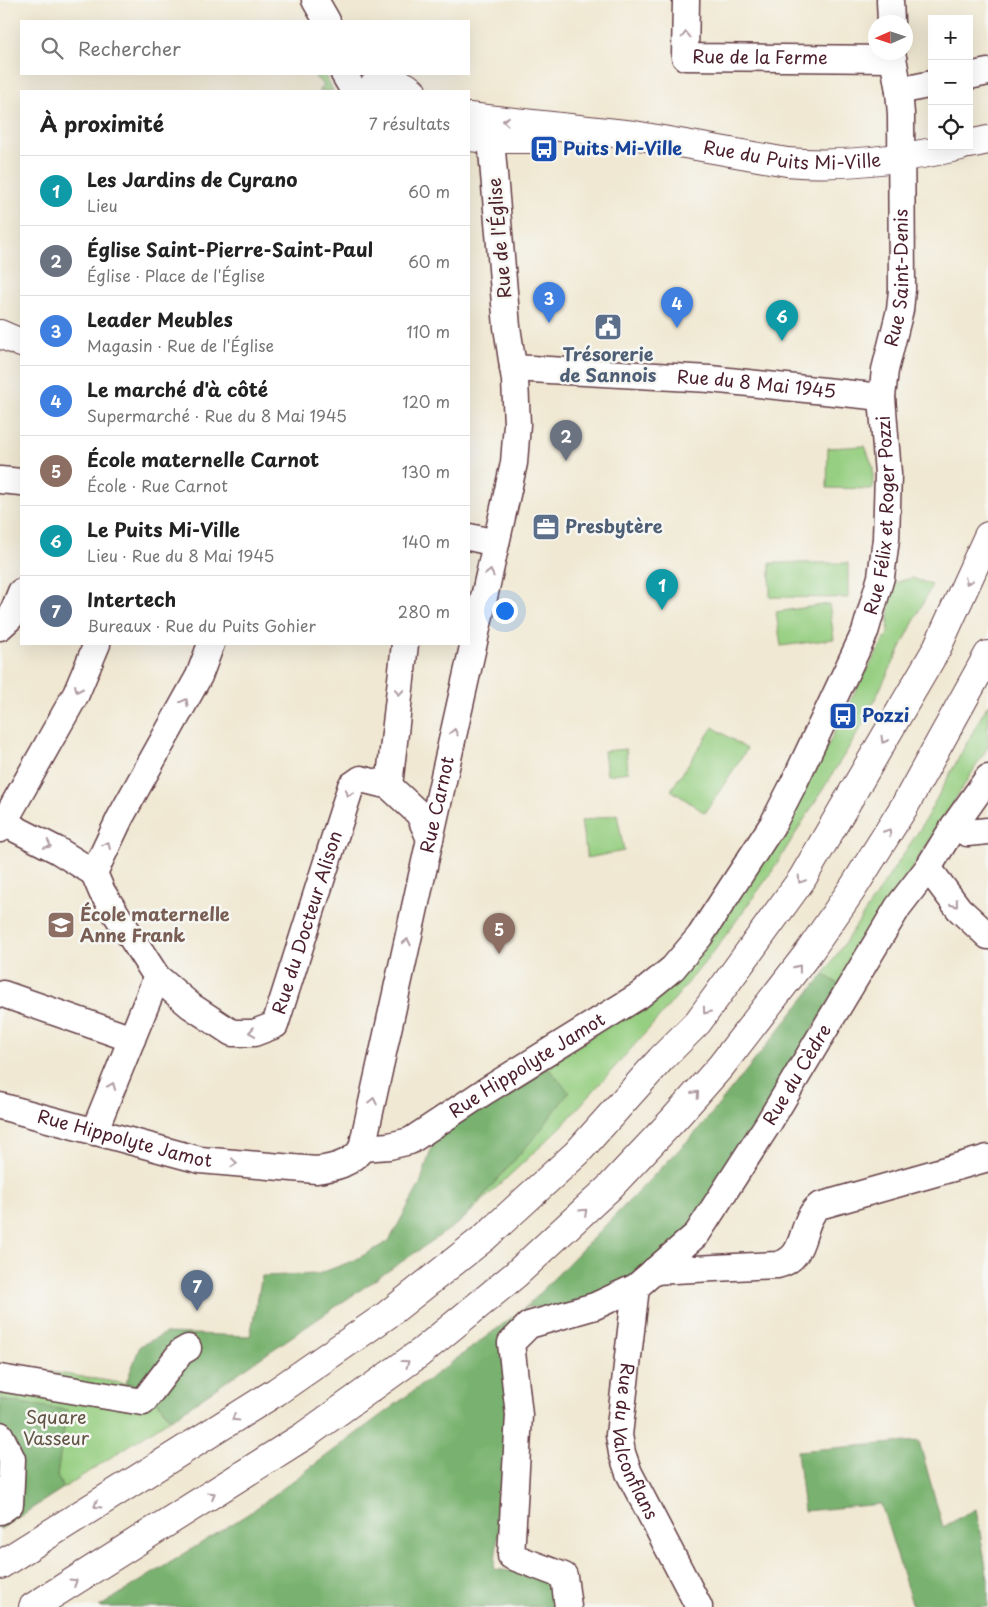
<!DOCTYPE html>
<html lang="fr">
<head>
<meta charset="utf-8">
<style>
	body { margin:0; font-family:"Playpen Sans",sans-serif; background:#f6f6f6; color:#222 }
	.controls { position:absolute; right:15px; top:15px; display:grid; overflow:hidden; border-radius:0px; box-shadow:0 5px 20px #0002 }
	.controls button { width:45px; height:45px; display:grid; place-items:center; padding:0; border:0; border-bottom:1px solid #e0e0e0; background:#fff; color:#222; font:25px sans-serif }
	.compass { position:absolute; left:868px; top:15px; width:45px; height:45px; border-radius:50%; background:#fff; box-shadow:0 5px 20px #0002; rotate:267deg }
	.you { position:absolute; left:504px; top:610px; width:18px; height:18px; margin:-12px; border:4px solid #fff; border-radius:50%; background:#1a73e8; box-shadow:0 0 0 8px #1a73e833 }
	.badge { display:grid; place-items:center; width:32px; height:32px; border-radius:50%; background:#b45309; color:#fff; font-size:16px; font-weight:700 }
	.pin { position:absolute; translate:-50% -41px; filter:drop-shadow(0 1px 2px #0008) }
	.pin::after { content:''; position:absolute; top:26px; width:18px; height:15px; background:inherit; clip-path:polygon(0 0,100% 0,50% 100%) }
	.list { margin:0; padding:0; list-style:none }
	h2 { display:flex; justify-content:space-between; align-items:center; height:65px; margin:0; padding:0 20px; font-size:21px }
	h2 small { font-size:16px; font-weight:400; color:#767676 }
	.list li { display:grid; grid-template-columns:32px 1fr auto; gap:15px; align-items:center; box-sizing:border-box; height:70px; padding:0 20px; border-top:1px solid #e0e0e0 }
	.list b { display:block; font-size:19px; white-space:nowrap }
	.list p { margin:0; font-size:16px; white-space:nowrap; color:#767676 }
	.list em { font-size:16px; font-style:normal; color:#767676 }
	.icon { flex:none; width:28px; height:28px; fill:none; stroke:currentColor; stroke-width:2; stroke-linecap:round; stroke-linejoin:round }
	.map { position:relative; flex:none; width:988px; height:1607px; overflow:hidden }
	.search { position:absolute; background:#fff; box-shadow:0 5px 20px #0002; left:20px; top:20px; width:450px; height:55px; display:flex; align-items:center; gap:12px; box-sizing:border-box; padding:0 18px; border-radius:0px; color:#767676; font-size:19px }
	.panel { position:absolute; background:#fff; box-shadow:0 5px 20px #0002; left:20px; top:90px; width:450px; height:555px; border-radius:0px }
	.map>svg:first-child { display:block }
	.green { fill:#97cf82; stroke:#707756 }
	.forest { fill:#79b270; stroke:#62684e }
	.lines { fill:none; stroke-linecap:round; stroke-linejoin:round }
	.minor-casing { stroke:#633d44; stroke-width:29 }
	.major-casing { stroke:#633d44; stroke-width:30 }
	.highway-casing { stroke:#633d44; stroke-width:30 }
	.minor { stroke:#fff; stroke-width:26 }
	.major { stroke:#fff; stroke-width:28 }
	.highway { stroke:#fff; stroke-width:28 }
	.oneway { stroke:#ae9aa0 }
	.labels { text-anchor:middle; stroke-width:5; stroke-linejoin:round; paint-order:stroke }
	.street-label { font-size:18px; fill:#4a1f2b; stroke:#f6f6f2 }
	.transit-label { font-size:18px; font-weight:bold; fill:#164399; stroke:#f6f6f2; text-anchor:start }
	.service-label { font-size:18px; font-weight:bold; fill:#4e5e75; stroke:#f6f6f2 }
	.education-label { font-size:18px; font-weight:bold; fill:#785e54; stroke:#f6f6f2; text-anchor:start }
	.park-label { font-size:18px; fill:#615445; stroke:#f6f6f2 }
</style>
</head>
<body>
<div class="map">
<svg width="988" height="1607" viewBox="0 0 988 1607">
	<rect width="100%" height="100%" fill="#f6f6f2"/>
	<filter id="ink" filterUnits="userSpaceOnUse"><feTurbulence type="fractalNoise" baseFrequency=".02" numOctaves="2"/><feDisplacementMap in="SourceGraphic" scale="10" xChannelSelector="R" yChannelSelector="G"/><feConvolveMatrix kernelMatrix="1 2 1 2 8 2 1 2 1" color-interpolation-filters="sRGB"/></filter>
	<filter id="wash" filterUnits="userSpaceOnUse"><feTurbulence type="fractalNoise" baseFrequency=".0096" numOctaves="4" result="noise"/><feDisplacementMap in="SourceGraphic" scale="20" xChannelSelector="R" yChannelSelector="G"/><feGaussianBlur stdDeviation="1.12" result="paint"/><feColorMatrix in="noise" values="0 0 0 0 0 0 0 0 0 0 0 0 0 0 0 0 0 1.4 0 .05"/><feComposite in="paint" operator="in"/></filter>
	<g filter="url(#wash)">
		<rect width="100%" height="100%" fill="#f0e8d2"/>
		<g class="green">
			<path d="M317 74H324L333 91H319L324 85 315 77Z"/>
			<path d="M865 446 873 467V489L827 488 828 448Z"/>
			<path d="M770 563H848V598L770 597Z"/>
			<path d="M912 578 932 585 859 731 771 873 715 950 663 1013 561 1127 460 1222 536 1135 568 1092 547 1067 663 987 820 749 825 751 841 719 844 720 849 712 845 710 888 633 890 602 894 583Z"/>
			<path d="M829 604 834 639 781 646 776 612Z"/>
			<path d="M988 704V747L839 985 824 974 920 829Z"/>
			<path d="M713 727 747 749 705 813 671 790Z"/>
			<path d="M626 749 628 772 607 775 604 751Z"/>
			<path d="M617 814 624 851 587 858 581 821Z"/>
			<path d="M0 1364 147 1387 170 1419 0 1529Z"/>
		</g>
		<g class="forest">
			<path d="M824 974 839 985 703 1213 624 1311 526 1307 494 1569 561 1577 562 1607H99L251 1512 526 1307 700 1128Z"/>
			<path d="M547 1067 569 1092 539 1132 460 1222 171 1419 147 1387 126 1383 140 1346 166 1333 250 1336 262 1276 318 1274 355 1260 389 1241 420 1184 435 1137Z"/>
			<path d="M0 1400 67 1410 57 1476 63 1488 0 1529Z"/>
			<path d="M919 1441 943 1527 976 1509 988 1579V1607H913L881 1504 804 1511 797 1451Z"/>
		</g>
	</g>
	<g filter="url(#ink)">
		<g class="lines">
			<defs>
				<g id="minor">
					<path d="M315 0 327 21"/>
					<path id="s1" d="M686 0 685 57 893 59"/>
					<path d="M890 0 891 22"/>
					<path d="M344 74 354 91"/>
					<path d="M969 76 988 72"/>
					<path d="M899 91 932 84"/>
					<path id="s2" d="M513 368 710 379 882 397"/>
					<path d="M0 480 21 482"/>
					<path d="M469 537 496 543"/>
					<path d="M0 627 11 617 21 592"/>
					<path id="s3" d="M211 644 199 676 120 818 94 873 102 892 157 977 191 1006 232 1033H254L275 1025 351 786 361 779 389 786 419 814 430 839"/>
					<path d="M389 786 405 644"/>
					<path d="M4 823 57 850 94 873"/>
					<path d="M954 826 967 833 988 831"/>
					<path d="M0 829 76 694 97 644"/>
					<path d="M928 868 959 909 988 936"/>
					<path d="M3 994 132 1039"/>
					<path id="s4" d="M0 1106 200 1160 316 1170C333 1168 353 1164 362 1148L430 839 514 463 517 424 515 380 507 327 491 139 475 123"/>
					<path d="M94 1132 157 977"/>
					<path id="s5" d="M362 1148 389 1146 410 1141 484 1092 640 995 673 968 700 936 773 824 793 785 865 632 881 577 886 539 888 474 882 397 885 370 900 310 902 290 901 114 899 91 892 52"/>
					<path d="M654 1271 777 1265C809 1258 798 1223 819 1206L988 1158"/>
					<path id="s6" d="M636 1287 619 1435 622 1453 629 1473 699 1607"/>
					<path d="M0 1378 143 1402 181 1352 188 1348"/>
					<path d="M0 1435 12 1459 10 1504 0 1511"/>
					<path id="s7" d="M568 1607 564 1576 511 1556 519 1415 511 1343 529 1325 595 1306 636 1287 697 1234 768 1124 898 907 928 868 954 826 988 778"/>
				</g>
				<g id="major">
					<path d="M368 91C381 78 399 79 412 91"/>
					<path id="s8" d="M469 117 634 135 787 162C845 167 904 159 961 146"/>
					<path d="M469 137 491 139H535"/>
					<path d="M969 144 988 140"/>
					<path d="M0 334 21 343"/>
				</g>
				<g id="highway">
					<path d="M0 1565 276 1392 387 1315 485 1237 577 1153 661 1059 698 1022 802 879 936 650 988 536"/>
					<path d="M33 1607 304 1436 420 1353 515 1275 609 1188 675 1118 721 1066 809 952 853 888 904 807 988 655"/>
				</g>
			</defs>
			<use href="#minor" class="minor-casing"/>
			<use href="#major" class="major-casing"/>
			<use href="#highway" class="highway-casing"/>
			<use href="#minor" class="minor"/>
			<use href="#major" class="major"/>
			<use href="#highway" class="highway"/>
		</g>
		<defs><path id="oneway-chevron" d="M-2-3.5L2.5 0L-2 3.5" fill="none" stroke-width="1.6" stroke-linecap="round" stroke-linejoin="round" transform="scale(1.25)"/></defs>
		<g class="oneway">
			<use href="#oneway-chevron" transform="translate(686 35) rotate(-90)"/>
			<use href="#oneway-chevron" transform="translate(506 121) rotate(-174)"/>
			<use href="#oneway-chevron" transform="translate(490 573) rotate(-77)"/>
			<use href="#oneway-chevron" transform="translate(968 581) rotate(115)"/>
			<use href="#oneway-chevron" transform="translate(78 689) rotate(114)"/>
			<use href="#oneway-chevron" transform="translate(399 692) rotate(96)"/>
			<use href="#oneway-chevron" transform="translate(185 702) rotate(-61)"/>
			<use href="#oneway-chevron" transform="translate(454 732) rotate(-77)"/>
			<use href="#oneway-chevron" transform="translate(884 740) rotate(120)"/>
			<use href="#oneway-chevron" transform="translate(349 793) rotate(110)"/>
			<use href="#oneway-chevron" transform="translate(888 832) rotate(-58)"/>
			<use href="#oneway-chevron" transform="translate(48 845) rotate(27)"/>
			<use href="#oneway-chevron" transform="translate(107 845) rotate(-64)"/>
			<use href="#oneway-chevron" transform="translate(801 880) rotate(123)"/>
			<use href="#oneway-chevron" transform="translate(955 904) rotate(51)"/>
			<use href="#oneway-chevron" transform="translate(407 942) rotate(-78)"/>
			<use href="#oneway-chevron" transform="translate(798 968) rotate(-52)"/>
			<use href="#oneway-chevron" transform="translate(706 1011) rotate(126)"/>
			<use href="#oneway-chevron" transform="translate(252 1032) rotate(171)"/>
			<use href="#oneway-chevron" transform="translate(112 1086) rotate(-68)"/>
			<use href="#oneway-chevron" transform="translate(696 1094) rotate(-49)"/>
			<use href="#oneway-chevron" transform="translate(373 1101) rotate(-78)"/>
			<use href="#oneway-chevron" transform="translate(234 1163) rotate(6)"/>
			<use href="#oneway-chevron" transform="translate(584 1212) rotate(-43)"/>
			<use href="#oneway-chevron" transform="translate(406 1363) rotate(-36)"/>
			<use href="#oneway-chevron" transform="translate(235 1418) rotate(148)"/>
			<use href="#oneway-chevron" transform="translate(212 1495) rotate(-32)"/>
			<use href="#oneway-chevron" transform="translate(97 1505) rotate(148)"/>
			<use href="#oneway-chevron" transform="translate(74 1582) rotate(-32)"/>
		</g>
	</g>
	<defs>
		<symbol id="bus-square" viewBox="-11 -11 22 22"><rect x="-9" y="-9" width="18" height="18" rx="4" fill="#1a4fb4" stroke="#f6f6f2"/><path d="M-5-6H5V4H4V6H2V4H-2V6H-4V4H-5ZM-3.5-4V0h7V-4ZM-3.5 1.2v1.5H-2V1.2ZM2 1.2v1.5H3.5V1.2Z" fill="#fff"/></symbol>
		<symbol id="civic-square" viewBox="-11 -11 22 22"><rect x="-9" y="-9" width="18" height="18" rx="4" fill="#5c6f8a" stroke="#f6f6f2"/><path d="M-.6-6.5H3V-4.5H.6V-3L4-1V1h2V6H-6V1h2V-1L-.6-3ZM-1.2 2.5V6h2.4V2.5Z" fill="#fff"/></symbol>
		<symbol id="office-square" viewBox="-11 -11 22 22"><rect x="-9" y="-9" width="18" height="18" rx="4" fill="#5c6f8a" stroke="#f6f6f2"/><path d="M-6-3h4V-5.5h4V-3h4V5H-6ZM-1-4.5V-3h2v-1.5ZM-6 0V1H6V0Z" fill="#fff"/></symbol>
		<symbol id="school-square" viewBox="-11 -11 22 22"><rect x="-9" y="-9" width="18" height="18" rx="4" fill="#8d6e63" stroke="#f6f6f2"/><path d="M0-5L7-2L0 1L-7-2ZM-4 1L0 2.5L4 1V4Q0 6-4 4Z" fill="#fff"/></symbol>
	</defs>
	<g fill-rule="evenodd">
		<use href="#bus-square" x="528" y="133" width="32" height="32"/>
		<use href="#civic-square" x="592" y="311" width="32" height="32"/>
		<use href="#office-square" x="530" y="511" width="32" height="32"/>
		<use href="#bus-square" x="827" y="700" width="32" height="32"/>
		<use href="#school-square" x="45" y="909" width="32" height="32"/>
	</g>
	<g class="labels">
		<g class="street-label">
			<text dy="6" stroke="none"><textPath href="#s1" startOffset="132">Rue de la Ferme</textPath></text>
			<text dy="6" stroke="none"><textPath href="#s8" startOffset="326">Rue du Puits Mi-Ville</textPath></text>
			<text transform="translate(500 238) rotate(-95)" y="6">Rue de l'Église</text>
			<text dy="6" stroke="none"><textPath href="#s5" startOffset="1111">Rue Saint-Denis</textPath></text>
			<text dy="6" stroke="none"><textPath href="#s2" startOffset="244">Rue du 8 Mai 1945</textPath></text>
			<text dy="6" stroke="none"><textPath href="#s5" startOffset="871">Rue Félix et Roger Pozzi</textPath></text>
			<text dy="6" stroke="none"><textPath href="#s4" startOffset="728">Rue Carnot</textPath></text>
			<text dy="6" stroke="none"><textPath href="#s3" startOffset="625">Rue du Docteur Alison</textPath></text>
			<text dy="6" stroke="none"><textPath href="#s5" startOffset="188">Rue Hippolyte Jamot</textPath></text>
			<text dy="6" stroke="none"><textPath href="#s7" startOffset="710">Rue du Cèdre</textPath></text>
			<text dy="6" stroke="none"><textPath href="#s4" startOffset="129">Rue Hippolyte Jamot</textPath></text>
			<text dy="6" stroke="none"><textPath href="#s6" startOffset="158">Rue du Valconflans</textPath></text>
		</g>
		<g class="transit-label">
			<text x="563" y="155">Puits Mi-Ville</text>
			<text x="862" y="722">Pozzi</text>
		</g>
		<g class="service-label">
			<text x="608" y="361">Trésorerie<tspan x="608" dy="21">de Sannois</tspan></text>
			<text x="565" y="533" text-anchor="start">Presbytère</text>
		</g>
		<g class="education-label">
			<text x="80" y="921">École maternelle<tspan x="80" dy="21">Anne Frank</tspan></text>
		</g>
		<g class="park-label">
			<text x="56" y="1424">Square<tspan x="56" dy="21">Vasseur</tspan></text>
		</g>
	</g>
</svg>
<div class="controls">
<button>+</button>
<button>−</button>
<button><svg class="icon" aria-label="locate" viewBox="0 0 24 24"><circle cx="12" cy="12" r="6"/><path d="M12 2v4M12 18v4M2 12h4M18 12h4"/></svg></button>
</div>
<svg class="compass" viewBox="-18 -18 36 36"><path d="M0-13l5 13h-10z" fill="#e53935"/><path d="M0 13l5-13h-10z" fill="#767676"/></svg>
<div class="you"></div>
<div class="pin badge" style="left:662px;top:610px;background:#0f9aa8">1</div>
<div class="pin badge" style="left:566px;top:461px;background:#6b7280">2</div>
<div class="pin badge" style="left:549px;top:323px;background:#3f7fe0">3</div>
<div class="pin badge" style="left:677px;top:328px;background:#3f7fe0">4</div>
<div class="pin badge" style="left:499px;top:954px;background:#8d6e63">5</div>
<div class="pin badge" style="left:782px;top:341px;background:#0f9aa8">6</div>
<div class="pin badge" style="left:197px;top:1311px;background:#5c6f8a">7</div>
<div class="search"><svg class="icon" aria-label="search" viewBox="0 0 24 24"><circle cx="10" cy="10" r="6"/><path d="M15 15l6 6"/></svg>Rechercher</div>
<section class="panel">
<h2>À proximité<small>7 résultats</small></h2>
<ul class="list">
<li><span class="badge" style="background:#0f9aa8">1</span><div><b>Les Jardins de Cyrano</b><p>Lieu</p></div><em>60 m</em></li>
<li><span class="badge" style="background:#6b7280">2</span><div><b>Église Saint-Pierre-Saint-Paul</b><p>Église · Place de l'Église</p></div><em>60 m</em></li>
<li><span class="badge" style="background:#3f7fe0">3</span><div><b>Leader Meubles</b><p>Magasin · Rue de l'Église</p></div><em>110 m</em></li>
<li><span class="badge" style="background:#3f7fe0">4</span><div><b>Le marché d'à côté</b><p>Supermarché · Rue du 8 Mai 1945</p></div><em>120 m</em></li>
<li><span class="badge" style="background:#8d6e63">5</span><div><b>École maternelle Carnot</b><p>École · Rue Carnot</p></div><em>130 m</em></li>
<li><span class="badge" style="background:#0f9aa8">6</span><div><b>Le Puits Mi-Ville</b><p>Lieu · Rue du 8 Mai 1945</p></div><em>140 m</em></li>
<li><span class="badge" style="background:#5c6f8a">7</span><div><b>Intertech</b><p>Bureaux · Rue du Puits Gohier</p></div><em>280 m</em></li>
</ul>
</section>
</div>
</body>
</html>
